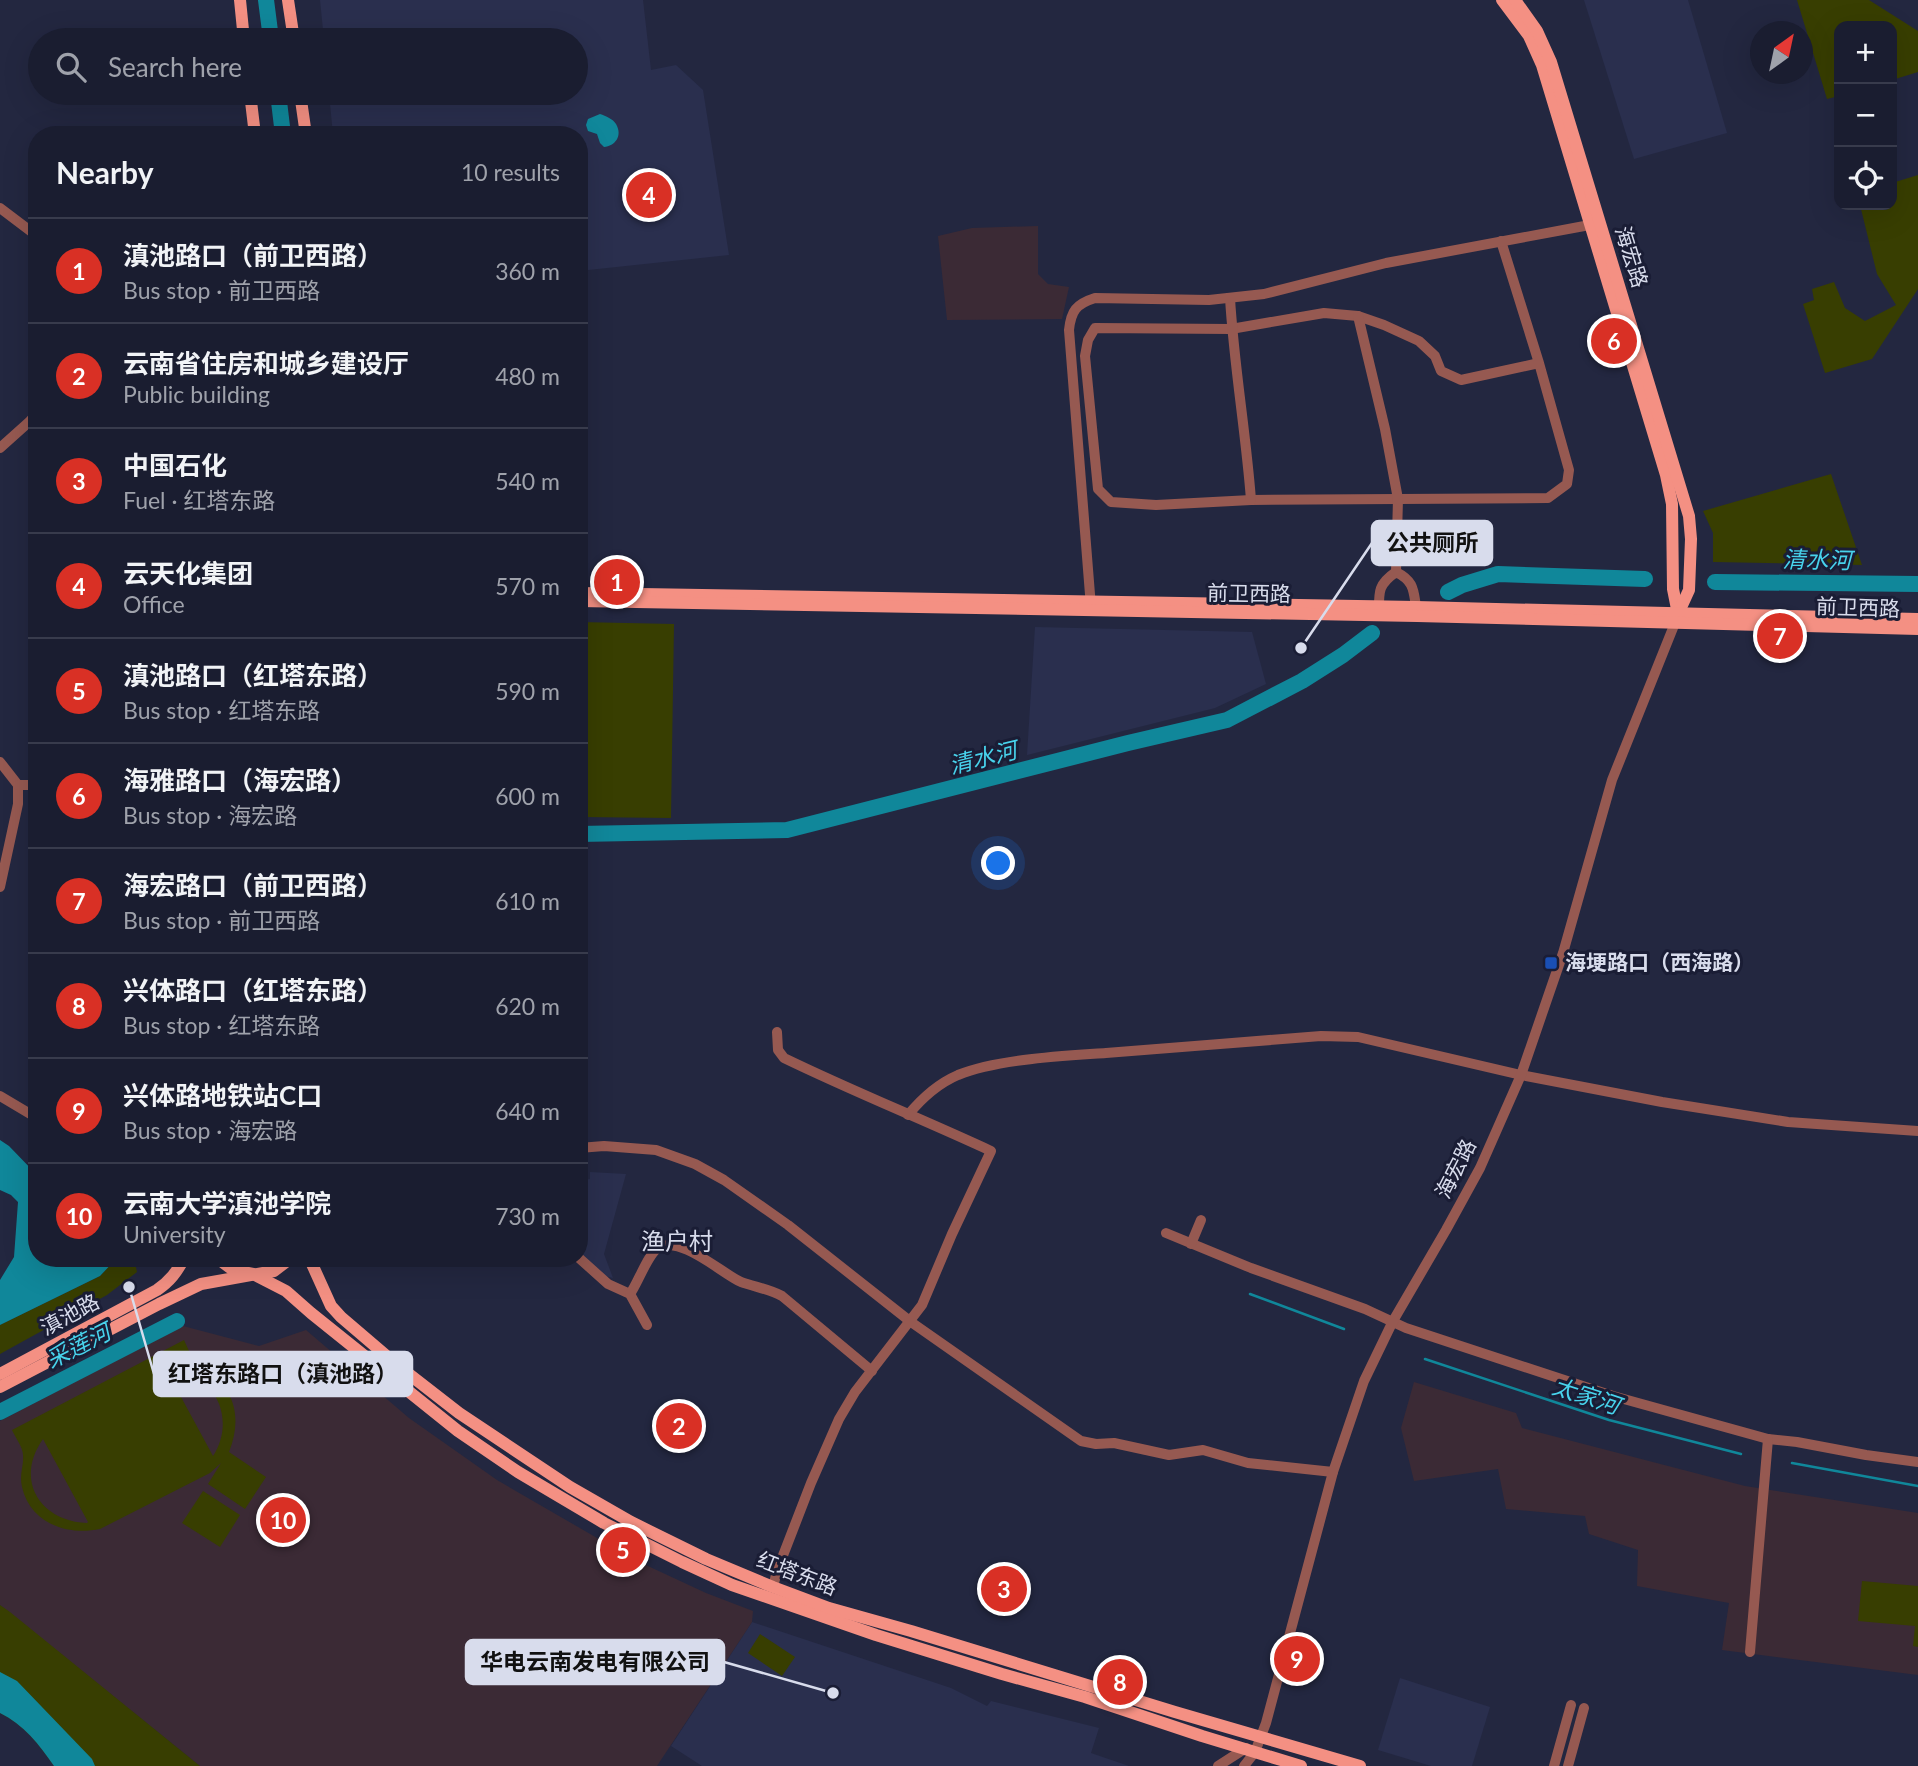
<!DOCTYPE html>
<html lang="en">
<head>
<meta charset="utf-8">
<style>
	body { margin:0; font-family:Lato,"Noto Sans SC",sans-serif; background:#272a3c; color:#f1f3f6 }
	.controls { position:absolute; right:21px; top:21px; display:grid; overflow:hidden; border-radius:14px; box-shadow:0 7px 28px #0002 }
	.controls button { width:63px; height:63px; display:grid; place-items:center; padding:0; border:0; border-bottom:2px solid #383b4c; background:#1a1d30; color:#f1f3f6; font:35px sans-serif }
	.compass { position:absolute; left:1750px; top:21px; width:63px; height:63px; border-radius:50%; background:#1a1d30; box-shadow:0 7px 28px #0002; rotate:33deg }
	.you { position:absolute; left:999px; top:864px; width:24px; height:24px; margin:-18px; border:5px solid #fff; border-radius:50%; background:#1a73e8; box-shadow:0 0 0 10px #1a73e833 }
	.badge { display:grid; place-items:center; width:46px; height:46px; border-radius:50%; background:#d93025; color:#fff; font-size:23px; font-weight:700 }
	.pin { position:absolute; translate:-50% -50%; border:4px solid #fff; box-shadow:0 2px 7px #0006 }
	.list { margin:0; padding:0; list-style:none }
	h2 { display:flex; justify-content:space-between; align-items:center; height:91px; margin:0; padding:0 28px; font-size:30px }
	h2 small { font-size:23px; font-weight:400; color:#9fa2ab }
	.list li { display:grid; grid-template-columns:46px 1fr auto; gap:21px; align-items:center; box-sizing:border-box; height:105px; padding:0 28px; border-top:2px solid #383b4c }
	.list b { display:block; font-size:26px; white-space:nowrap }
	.list p { margin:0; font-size:23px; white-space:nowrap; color:#9fa2ab }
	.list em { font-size:23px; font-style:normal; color:#9fa2ab }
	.icon { flex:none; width:38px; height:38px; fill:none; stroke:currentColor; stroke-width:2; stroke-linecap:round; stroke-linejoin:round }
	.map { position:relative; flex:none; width:1918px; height:1766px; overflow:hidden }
	.search { position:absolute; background:#1a1d30; box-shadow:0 7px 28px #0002; left:28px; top:28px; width:560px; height:77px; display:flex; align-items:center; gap:18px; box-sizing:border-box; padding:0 24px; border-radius:38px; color:#9fa2ab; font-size:26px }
	.panel { position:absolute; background:#1a1d30; box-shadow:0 7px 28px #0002; left:28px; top:126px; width:560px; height:1141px; border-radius:28px }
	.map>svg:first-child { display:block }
	.built { fill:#2a2f4e }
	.education { fill:#3b2a35 }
	.green { fill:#383e01; fill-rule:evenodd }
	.water { fill:#10879a }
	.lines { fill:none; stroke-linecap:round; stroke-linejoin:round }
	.stream { stroke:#10879a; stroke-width:2.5 }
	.river { stroke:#10879a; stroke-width:16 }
	.minor { stroke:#965951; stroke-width:10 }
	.major { stroke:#f49083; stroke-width:12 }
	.transit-dot { fill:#1a4fb4; stroke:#1a1d35; stroke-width:2.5 }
	.labels { text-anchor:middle; stroke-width:6; stroke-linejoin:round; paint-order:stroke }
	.street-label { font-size:21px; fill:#d8dcec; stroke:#1a1d35 }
	.poi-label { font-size:21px; font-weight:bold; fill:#d8dcec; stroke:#1a1d35; text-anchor:start }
	.water-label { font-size:23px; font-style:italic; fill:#48d3ec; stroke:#1a1d35 }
	.quarter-label { font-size:24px; fill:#d8dcec; stroke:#1a1d35 }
	.leader { fill:none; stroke:#d8dcec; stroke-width:2.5 }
	.callout-dot { fill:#d8dcec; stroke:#1a1d35; stroke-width:2.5 }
	.callout { fill:#d8dcec; stroke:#d8dcec; stroke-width:2.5 }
	.callout-label { font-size:23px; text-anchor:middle; font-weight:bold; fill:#111 }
</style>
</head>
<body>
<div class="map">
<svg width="1918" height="1766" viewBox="0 0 1918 1766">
	<rect width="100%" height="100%" fill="#232740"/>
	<g class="built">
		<path d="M320 0H643L651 70 676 65 703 90 729 255 579 271V135H333L329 93H576V40H324Z"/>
		<path d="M1584 0H1688L1727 133 1634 159Z"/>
		<path d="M1035 627 1252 632 1266 684 1215 708 1027 755Z"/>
		<path d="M590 1172 626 1174 604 1254 613 1278 601 1275 579 1255V1185L583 1180 590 1179Z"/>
		<path d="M752 1622 951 1688 987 1706 991 1701 1099 1728 1091 1753 1129 1766H702L671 1746Z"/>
		<path d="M1400 1678 1490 1707 1472 1766H1431L1378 1750Z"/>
	</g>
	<g class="education">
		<path d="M1038 226V274L1048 284 1069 287 1062 319 947 320 938 236 972 228Z"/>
		<path d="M183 1326 259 1346 306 1330 409 1418 497 1480 635 1560 706 1593 753 1611 752 1622 657 1766H200L0 1605V1421Z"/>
		<path d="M1414 1382 1516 1413 1522 1428 1745 1486 1918 1513V1675L1722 1650 1729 1603 1637 1586 1638 1550 1589 1534 1585 1516 1506 1509 1498 1469 1414 1481 1401 1428Z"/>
	</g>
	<g class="green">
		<path d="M1797 0H1869L1918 31V72L1892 80V26H1839V96L1827 99Z"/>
		<path d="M1918 175V289L1872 359 1825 373 1803 304 1814 300 1812 289 1834 282 1845 308 1865 321 1896 305 1877 274 1860 205H1892V183Z"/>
		<path d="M1831 474 1862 565 1713 562V533L1703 511Z"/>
		<path d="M579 622 674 624 671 818 579 817Z"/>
		<path d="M117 1258H134L137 1272 107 1295 0 1354V1325L100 1276Z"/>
		<path d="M184 1340 195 1364C233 1382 244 1414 229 1452L266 1477 245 1509 208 1484 221 1463 210 1473 100 1529C67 1536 30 1523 22 1487 19 1474 24 1466 23 1455 23 1447 15 1437 12 1430ZM168 1373C215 1370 237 1419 213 1456ZM43 1439 88 1522 87 1523C40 1521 14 1480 43 1439Z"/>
		<path d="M203 1491 240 1515 220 1547 182 1523Z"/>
		<path d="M1862 1581 1918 1586V1647L1913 1646 1915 1626 1858 1621Z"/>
		<path d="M0 1605 10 1612 200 1766H54C39 1744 24 1725 0 1713Z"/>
		<path d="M760 1634 795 1657 782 1676 748 1653Z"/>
	</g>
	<g class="water">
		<path d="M600 114C606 116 613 119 616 124 623 136 615 146 604 147L600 143 597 134 588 131 586 125 588 119Z"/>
		<path d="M0 1140 9 1146 37 1175V1258H117L100 1276 0 1325V1280L14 1257 18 1202 11 1195 0 1190Z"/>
		<path d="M0 1672 17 1681 92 1759 95 1766H54C39 1744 24 1725 0 1713Z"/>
	</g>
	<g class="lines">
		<g class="stream">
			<path d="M1250 1294 1344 1329"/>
			<path d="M1425 1359 1609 1420 1741 1454"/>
			<path d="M1792 1463 1918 1486"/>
		</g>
		<g class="river">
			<path d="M266 0 271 39"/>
			<path d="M278 93 283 135"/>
			<path d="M1715 582 1918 584"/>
			<path d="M1448 592 1462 585 1498 574 1645 579"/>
			<path d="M579 834 787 830 1128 743 1227 720 1302 681 1343 655 1372 633"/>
			<path d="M0 1412 177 1321"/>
		</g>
		<g class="minor">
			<path d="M0 208 37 236"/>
			<path d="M1501 241 1539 363 1569 470 1567 484 1548 498 1251 500 1156 505 1111 502 1098 489 1085 356 1088 340 1095 328 1231 329 1324 313 1358 316 1384 325 1419 341 1435 356 1441 371 1461 380 1539 363"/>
			<path d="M1230 298C1234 366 1246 433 1251 500"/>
			<path d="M1358 316 1385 429 1398 499 1396 572"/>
			<path d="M0 448 29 422 37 413"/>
			<path d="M1091 607 1069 330C1071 311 1076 304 1095 298L1209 300 1264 294 1386 263 1595 224"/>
			<path d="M1379 614C1379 593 1377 585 1396 572 1416 582 1413 592 1417 612"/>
			<path d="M0 762 18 785V804L0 887"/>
			<path d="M18 785H37"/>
			<path d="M0 1096 37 1118"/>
			<path d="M908 1115C922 1098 937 1084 958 1075 998 1059 1063 1056 1106 1053 1178 1047 1249 1042 1321 1036L1358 1037 1521 1075 1662 1102 1788 1122 1918 1131"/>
			<path d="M579 1148 604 1146 656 1150 695 1164 724 1180 788 1225 911 1322 1081 1441 1096 1444 1114 1443 1169 1455 1203 1450 1248 1463 1333 1472"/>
			<path d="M1166 1233 1251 1268 1365 1309 1406 1328 1613 1396 1768 1439 1797 1442 1866 1455 1918 1462"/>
			<path d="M1191 1244 1201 1220"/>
			<path d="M579 1258 608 1284 630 1294 647 1325"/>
			<path d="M630 1294C638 1283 648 1254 658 1248 681 1235 721 1273 741 1282 755 1287 769 1289 782 1296L872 1371"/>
			<path d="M773 1587 777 1571 811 1483 839 1419 855 1392 922 1305 952 1234 991 1151C922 1119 852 1091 784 1058L778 1050 777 1032"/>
			<path d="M1750 1652 1768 1439"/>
			<path d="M1218 1766 1246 1748"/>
			<path d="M1244 1766 1255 1752 1266 1723 1333 1472 1364 1381 1393 1321 1446 1230 1480 1168 1521 1075 1563 953 1612 780 1677 618"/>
			<path d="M1554 1766 1571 1705"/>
			<path d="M1568 1766 1584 1708"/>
		</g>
		<g class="major">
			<path d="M240 0 244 40"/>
			<path d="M288 0 294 40"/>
			<path d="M1502 0 1529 36 1542 65 1666 475 1672 504 1673 589 1678 614"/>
			<path d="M1515 0 1537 31 1551 62 1689 516 1691 539 1689 590 1678 614"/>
			<path d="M250 93 255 135"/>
			<path d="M300 93 306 135"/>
			<path d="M579 593 1416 607 1918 619"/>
			<path d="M579 601 1417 616 1918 629"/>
			<path d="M217 1258 233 1270 253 1274 286 1291 311 1313 458 1431 518 1472 604 1523 682 1562 732 1585 876 1635 1002 1674 1085 1697 1202 1736 1301 1766"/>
			<path d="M311 1258 312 1264 331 1306 341 1317 396 1364 459 1413 570 1487 631 1522 706 1559 773 1587 829 1608 911 1631 1175 1712 1360 1766"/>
			<path d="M0 1374 157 1290C170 1281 177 1272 184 1258"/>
			<path d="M0 1387 159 1304 201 1284 274 1271 291 1258"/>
		</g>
	</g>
	<rect class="transit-dot" x="1544" y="956" width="14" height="14" rx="3.5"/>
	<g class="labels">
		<g class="street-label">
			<text transform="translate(1631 257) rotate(73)" y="7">海宏路</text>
			<text transform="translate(1249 594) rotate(1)" y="7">前卫西路</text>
			<text transform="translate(1858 608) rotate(2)" y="7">前卫西路</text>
			<text transform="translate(1456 1169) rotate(-63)" y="7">海宏路</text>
			<text transform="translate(70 1315) rotate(-28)" y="7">滇池路</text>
			<text transform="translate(797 1574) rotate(21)" y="7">红塔东路</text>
		</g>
		<g class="poi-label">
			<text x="1565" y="970">海埂路口（西海路）</text>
		</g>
		<g class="water-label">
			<text transform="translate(1817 560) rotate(1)" y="8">清水河</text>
			<text transform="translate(983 758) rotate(-14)" y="8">清水河</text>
			<text transform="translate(78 1346) rotate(-27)" y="8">采莲河</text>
			<text transform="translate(1586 1396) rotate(18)" y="8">太家河</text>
		</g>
		<g class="quarter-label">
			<text x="677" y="1250">渔户村</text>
		</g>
	</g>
	<path class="leader" d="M1301 648L1372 543M129 1287L154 1374M833 1693L724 1662"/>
	<g class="callout-dot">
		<circle cx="1301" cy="648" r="7"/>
		<circle cx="129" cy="1287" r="7"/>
		<circle cx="833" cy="1693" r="7"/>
	</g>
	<g class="callout">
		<rect x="1372" y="521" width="120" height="44" rx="7"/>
		<rect x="154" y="1352" width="258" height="44" rx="7"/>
		<rect x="466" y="1640" width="258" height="44" rx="7"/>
	</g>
	<g class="callout-label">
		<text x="1432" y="551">公共厕所</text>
		<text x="283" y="1382">红塔东路口（滇池路）</text>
		<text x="595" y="1670">华电云南发电有限公司</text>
	</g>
</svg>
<div class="controls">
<button>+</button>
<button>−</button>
<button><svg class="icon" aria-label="locate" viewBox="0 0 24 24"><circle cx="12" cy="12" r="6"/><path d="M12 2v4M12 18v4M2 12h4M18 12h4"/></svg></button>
</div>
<svg class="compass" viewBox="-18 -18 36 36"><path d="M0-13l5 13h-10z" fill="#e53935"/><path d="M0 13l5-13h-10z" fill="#9fa2ab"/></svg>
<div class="you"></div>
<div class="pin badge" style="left:617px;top:582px">1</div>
<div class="pin badge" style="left:679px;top:1426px">2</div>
<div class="pin badge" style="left:1004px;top:1589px">3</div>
<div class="pin badge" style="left:649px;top:195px">4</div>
<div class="pin badge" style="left:623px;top:1550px">5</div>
<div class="pin badge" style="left:1614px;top:341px">6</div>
<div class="pin badge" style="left:1780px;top:636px">7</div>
<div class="pin badge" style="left:1120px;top:1682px">8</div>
<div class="pin badge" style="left:1297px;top:1659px">9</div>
<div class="pin badge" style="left:283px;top:1520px">10</div>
<div class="search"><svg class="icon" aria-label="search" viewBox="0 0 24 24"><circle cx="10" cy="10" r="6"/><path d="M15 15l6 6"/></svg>Search here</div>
<section class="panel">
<h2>Nearby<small>10 results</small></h2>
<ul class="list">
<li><span class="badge">1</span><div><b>滇池路口（前卫西路）</b><p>Bus stop · 前卫西路</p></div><em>360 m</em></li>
<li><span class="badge">2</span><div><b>云南省住房和城乡建设厅</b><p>Public building</p></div><em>480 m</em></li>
<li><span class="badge">3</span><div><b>中国石化</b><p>Fuel · 红塔东路</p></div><em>540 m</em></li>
<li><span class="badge">4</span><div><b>云天化集团</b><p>Office</p></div><em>570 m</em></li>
<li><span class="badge">5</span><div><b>滇池路口（红塔东路）</b><p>Bus stop · 红塔东路</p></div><em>590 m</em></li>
<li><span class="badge">6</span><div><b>海雅路口（海宏路）</b><p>Bus stop · 海宏路</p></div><em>600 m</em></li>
<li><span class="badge">7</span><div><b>海宏路口（前卫西路）</b><p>Bus stop · 前卫西路</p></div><em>610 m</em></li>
<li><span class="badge">8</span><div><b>兴体路口（红塔东路）</b><p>Bus stop · 红塔东路</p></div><em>620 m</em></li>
<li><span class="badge">9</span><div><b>兴体路地铁站C口</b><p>Bus stop · 海宏路</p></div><em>640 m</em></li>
<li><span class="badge">10</span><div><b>云南大学滇池学院</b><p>University</p></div><em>730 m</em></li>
</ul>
</section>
</div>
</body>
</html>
